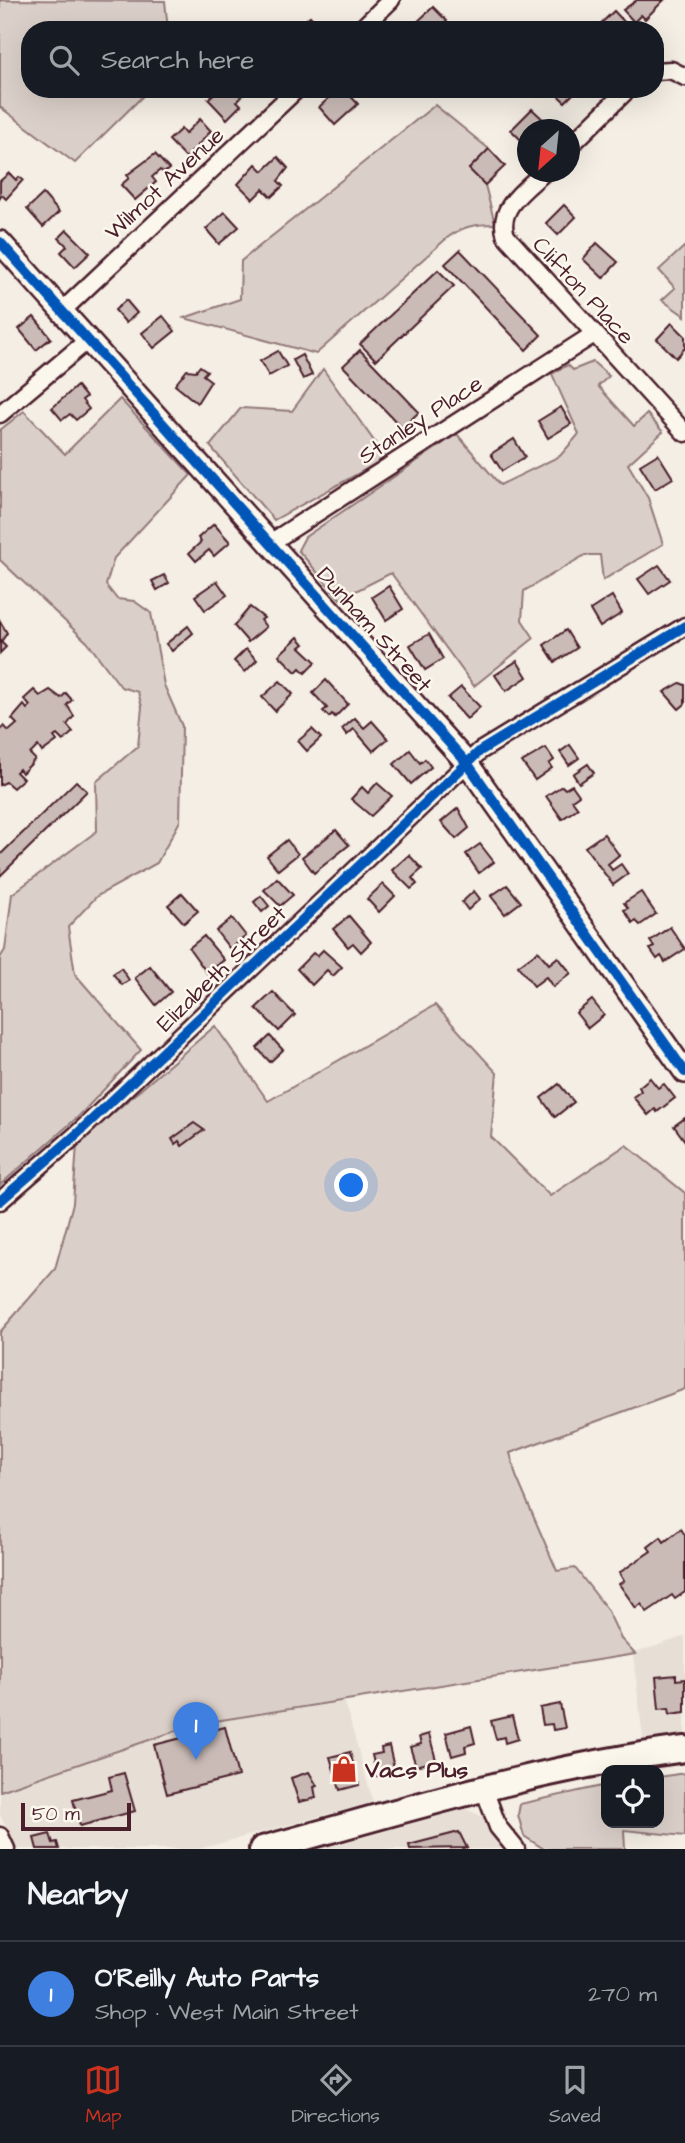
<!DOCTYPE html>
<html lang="en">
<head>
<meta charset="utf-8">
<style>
	body { margin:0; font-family:"Architects Daughter",sans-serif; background:#20242c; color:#f1f3f6 }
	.controls { position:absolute; right:21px; bottom:21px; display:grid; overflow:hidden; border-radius:14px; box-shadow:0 7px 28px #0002 }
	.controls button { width:63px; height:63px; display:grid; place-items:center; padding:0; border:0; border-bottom:2px solid #363941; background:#171b24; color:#f1f3f6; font:35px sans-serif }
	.compass { position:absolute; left:517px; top:119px; width:63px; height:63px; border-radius:50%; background:#171b24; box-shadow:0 7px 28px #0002; rotate:207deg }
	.scale { position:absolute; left:21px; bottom:18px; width:110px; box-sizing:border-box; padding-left:7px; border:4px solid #4a1f2b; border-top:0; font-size:19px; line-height:24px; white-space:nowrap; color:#4a1f2b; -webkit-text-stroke:5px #fbf7ec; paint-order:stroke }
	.you { position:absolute; left:352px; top:1186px; width:24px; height:24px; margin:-18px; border:5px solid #fff; border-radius:50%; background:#1a73e8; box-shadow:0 0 0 10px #1a73e833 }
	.badge { display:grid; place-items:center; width:46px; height:46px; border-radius:50%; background:#c8321e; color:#fff; font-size:23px; font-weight:700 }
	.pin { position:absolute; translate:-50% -58px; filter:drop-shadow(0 2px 4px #0008) }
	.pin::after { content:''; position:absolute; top:37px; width:24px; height:21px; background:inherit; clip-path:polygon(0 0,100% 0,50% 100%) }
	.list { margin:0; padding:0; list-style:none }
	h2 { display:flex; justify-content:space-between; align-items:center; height:91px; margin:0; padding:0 28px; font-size:30px }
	h2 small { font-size:23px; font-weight:400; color:#9ea1a6 }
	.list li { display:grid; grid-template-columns:46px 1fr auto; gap:21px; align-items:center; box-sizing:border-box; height:105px; padding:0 28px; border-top:2px solid #363941 }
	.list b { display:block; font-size:26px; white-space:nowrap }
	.list p { margin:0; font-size:23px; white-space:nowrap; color:#9ea1a6 }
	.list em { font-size:23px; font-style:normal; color:#9ea1a6 }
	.icon { flex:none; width:38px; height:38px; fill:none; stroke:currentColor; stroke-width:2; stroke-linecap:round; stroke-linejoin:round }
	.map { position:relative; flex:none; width:685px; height:1849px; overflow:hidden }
	.search { position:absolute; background:#171b24; box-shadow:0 7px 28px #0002; left:21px; right:21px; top:21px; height:77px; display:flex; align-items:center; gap:18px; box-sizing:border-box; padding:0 24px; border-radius:28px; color:#9ea1a6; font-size:26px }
	.sheet { height:196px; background:#171b24 }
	nav { display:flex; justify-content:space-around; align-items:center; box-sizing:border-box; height:98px; border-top:2px solid #363941; background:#171b24; font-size:19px; color:#9ea1a6 }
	nav a { display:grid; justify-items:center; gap:4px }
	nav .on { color:#c8321e }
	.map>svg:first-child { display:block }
	.built { fill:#e7dfd6 }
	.green { fill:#dbd0c9; stroke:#92787a; stroke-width:2 }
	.building { fill:#cabbb6; stroke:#4a1f2b; stroke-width:2 }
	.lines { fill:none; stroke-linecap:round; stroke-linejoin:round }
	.street-casing { stroke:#4a1f2b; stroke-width:21 }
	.secondary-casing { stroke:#4a1f2b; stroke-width:26 }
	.primary-casing { stroke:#4a1f2b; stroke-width:30 }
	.street { stroke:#fbf7ec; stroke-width:16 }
	.secondary { stroke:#fbf7ec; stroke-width:21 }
	.primary { stroke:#fbf7ec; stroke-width:24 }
	.cycleway-casing { stroke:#fbf7ec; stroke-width:15 }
	.cycleway { stroke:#0057b8; stroke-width:10 }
	.labels { text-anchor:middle; stroke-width:5; stroke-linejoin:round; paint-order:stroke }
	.street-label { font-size:23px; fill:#4a1f2b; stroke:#fbf7ec }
	.poi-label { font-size:23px; font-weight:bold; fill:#4a1f2b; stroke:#fbf7ec; text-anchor:start }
</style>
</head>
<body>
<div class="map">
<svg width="685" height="1849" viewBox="0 0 685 1849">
	<rect width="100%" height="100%" fill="#f4eee4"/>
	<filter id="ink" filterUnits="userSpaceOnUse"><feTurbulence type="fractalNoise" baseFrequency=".0143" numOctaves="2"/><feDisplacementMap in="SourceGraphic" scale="14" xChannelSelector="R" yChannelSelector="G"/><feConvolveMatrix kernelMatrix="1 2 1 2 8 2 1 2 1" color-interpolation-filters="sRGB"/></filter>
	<g filter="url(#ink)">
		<g class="built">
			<path d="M685 1636V1734L643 1739 633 1654Z"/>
			<path d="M344 1700 373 1802 199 1849H16L0 1815V1791L158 1734 237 1715Z"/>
			<path d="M466 1809 483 1817 503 1849H321Z"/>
		</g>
		<g class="green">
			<path d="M0 0 165 1 168 30H30V89H150L75 163 0 107Z"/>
			<path d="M435 105 489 149 469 169 485 185 495 224C475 224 463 226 447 238L316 354 184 318 240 299 241 261Z"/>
			<path d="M685 246V316L662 300 675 288 659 270Z"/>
			<path d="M593 362 609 376 598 386 634 426 647 414 663 432 628 464 648 498 663 544 603 580 600 555H585L524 591 522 620 534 638 474 686 391 573 340 599 298 550 305 537 457 434 500 485 560 456 579 434 552 374 568 365 573 370Z"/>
			<path d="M323 369 386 458 274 520 210 446 241 408 292 411Z"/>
			<path d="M120 399 191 475 114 558 106 585 117 599 134 601 151 613 164 685 182 726 180 821 157 863 97 896 68 927 75 974 141 1050 79 1116 0 1185V958L5 950 12 894 97 831 96 782 138 746 142 707 138 692 121 687 87 642 0 560V430L24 411 65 454Z"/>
			<path d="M435 1005 497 1073 491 1137 550 1196 626 1145 685 1193V1389L510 1453 516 1476 557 1571 575 1568 607 1609 621 1639 635 1654 196 1724 0 1791V1332L55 1269 73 1203 77 1144 215 1026 268 1101Z"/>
			<path d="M685 1773V1836L624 1830 625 1849H544L524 1836 518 1815 520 1804 606 1785V1823H659V1777Z"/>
		</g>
		<g class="building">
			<path d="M637 0H664L645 19 641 15 634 22 623 10Z"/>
			<path d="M433 7 447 21 438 30H416L413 26Z"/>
			<path d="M614 11 631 29 594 30Z"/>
			<path d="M310 16 323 30H295Z"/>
			<path d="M219 89H238L243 95 237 101 241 105 227 119 208 99Z"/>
			<path d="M339 89H344L358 104 335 125 319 107Z"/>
			<path d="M551 89H578L565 102Z"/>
			<path d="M532 109 546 122 539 130H528L525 144 511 130Z"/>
			<path d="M200 119 211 131 186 158 169 140 181 129 185 134Z"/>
			<path d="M489 149 505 166 485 185 469 169Z"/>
			<path d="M155 154 169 169 164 173 160 170 152 177 156 182 135 200 121 185 129 178 127 175Z"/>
			<path d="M278 157 288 168 278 181 283 186 271 197 263 189 253 199 238 184 256 164 263 171Z"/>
			<path d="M9 173 16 180 19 177 23 180 6 199 2 195 0 198V181Z"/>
			<path d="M43 194 59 212 43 227 27 209Z"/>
			<path d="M564 205 576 217 558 235 546 223Z"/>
			<path d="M225 212 239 227 219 244 206 229Z"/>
			<path d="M67 230 90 253 75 267 61 252 67 246 59 238Z"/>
			<path d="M597 243 618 262 603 278 583 259Z"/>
			<path d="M460 250 541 335 526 350 445 264Z"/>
			<path d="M438 270 454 286 376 360 360 344Z"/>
			<path d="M126 300 137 313 126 323 115 310Z"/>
			<path d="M163 316 175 331 154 348 142 333Z"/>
			<path d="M34 317 51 338 36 350 19 329Z"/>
			<path d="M672 323 685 336V348L676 358 657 339Z"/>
			<path d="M360 350 419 412 402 428 343 366Z"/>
			<path d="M278 351 287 366 269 376 260 361Z"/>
			<path d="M302 355 312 375 303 379 293 360Z"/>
			<path d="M200 366 207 371 203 375 211 381 197 403 175 385 187 370 196 371Z"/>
			<path d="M77 386 86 397 82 400 89 409 76 420 70 414 62 420 52 408Z"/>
			<path d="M561 407 571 424 548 438 538 421Z"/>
			<path d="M514 439 525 457 502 471 491 454Z"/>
			<path d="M658 454 673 478 655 489 640 465Z"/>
			<path d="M214 524 230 542 214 556 209 550 196 561 189 553 201 542 198 538Z"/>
			<path d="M659 565 670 580 649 594 638 579Z"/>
			<path d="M164 575 169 583 157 590 152 581Z"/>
			<path d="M217 581 227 595 205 610 195 596Z"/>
			<path d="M389 586 403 609 386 620 372 597Z"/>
			<path d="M612 596 622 613 600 627 590 610Z"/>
			<path d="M250 607 264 618 261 620 266 627 248 642 234 626Z"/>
			<path d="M0 621 7 633 1 642 6 647 0 653Z"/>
			<path d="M188 626 193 633 172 651 166 644Z"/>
			<path d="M566 630 577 648 555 662 544 645Z"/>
			<path d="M429 634 443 659 425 670 410 645Z"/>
			<path d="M298 637 304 644 300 647 316 662 305 673 300 668 296 672 279 655Z"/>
			<path d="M246 649 257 660 245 672 234 661Z"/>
			<path d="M517 661 527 677 506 691 495 675Z"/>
			<path d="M326 680 348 704 335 717 332 714 329 717 323 711 327 708 313 693Z"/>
			<path d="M280 681 293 694 275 711 262 697Z"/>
			<path d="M680 683 685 685V704L679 709 664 692Z"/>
			<path d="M461 687 480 707 467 719 448 698Z"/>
			<path d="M34 690 40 696 50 690 61 698 66 693 72 700 67 705 74 716 67 725 73 732 63 741 57 735 54 737 57 741 42 752 38 746 30 754 35 759 30 765 22 773 19 769 16 772 23 779 13 788 6 782 0 785V730L4 726 9 731 17 724 12 719 24 705 27 709 30 706 24 699Z"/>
			<path d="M355 718 364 728 372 721 388 739 373 751 354 729 347 735 342 729Z"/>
			<path d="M312 729 321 738 307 751 298 741Z"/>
			<path d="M570 745 579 758 569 765 560 752Z"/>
			<path d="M546 748 554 760 549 764 552 768 535 780 522 762Z"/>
			<path d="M410 750 420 763 425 759 431 767 411 784 394 764Z"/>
			<path d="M588 764 594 773 579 783 573 774Z"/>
			<path d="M76 781 87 791 0 876V855Z"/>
			<path d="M377 783 392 796 371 816 351 799 362 787 368 793Z"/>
			<path d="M572 785 579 795 572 800 578 808 562 819 546 796 562 786 565 789Z"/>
			<path d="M458 808 469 828 456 839 441 822Z"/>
			<path d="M336 830 349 845 314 873 302 857Z"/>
			<path d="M604 834 619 855 608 864 612 870 621 864 628 874 613 885 585 847Z"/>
			<path d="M287 840 298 854 278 870 267 856Z"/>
			<path d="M480 844 494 862 479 873 466 854Z"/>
			<path d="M409 855 422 869 412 878 417 884 411 889 392 870Z"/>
			<path d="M277 878 293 895 280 906 264 890Z"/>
			<path d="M383 884 395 896 379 912 367 899Z"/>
			<path d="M507 885 521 902 505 914 491 896Z"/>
			<path d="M474 891 480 899 468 910 462 902Z"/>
			<path d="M641 892 656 914 640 925 636 921 633 923 624 910 628 908 624 903Z"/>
			<path d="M182 893 198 911 184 923 168 905Z"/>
			<path d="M261 896 269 906 262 912 254 902Z"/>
			<path d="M349 916 371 942 361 952 353 943 348 947 333 929Z"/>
			<path d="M232 918 246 936 230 949 216 931Z"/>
			<path d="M670 927 685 949 665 962 661 956 657 959 650 949 654 947 650 941Z"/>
			<path d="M204 936 224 960 207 973 189 948Z"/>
			<path d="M323 950 342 967 333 976 327 970 312 985 297 969 313 953 317 956Z"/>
			<path d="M538 951 549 964 558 957 571 973 553 987 546 977 534 986 518 966Z"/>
			<path d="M150 966 171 992 156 1005 135 978Z"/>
			<path d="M121 968 129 980 122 985 113 974Z"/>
			<path d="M273 992 295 1015 279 1031 256 1008Z"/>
			<path d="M592 1000 604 1015 588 1028 576 1013Z"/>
			<path d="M270 1036 283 1050 270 1062 257 1048Z"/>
			<path d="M650 1078 658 1088 664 1084 675 1098 657 1112 655 1109 648 1115 633 1097 641 1091 639 1087Z"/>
			<path d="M559 1084 574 1102 555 1117 541 1098Z"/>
			<path d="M685 1118V1141L674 1126Z"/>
			<path d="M194 1123 204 1130 182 1146 179 1141 175 1144 172 1139Z"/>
			<path d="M681 1529 685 1535V1592L675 1599 672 1595 647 1612 641 1604 636 1608 619 1584 624 1581 619 1573 651 1551 648 1547 661 1537 664 1542Z"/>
			<path d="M676 1675V1680L685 1679V1712L670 1714 669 1708 659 1709 656 1677Z"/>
			<path d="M560 1704 565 1728 553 1730 552 1724 543 1725 540 1708Z"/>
			<path d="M512 1716 518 1739 505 1743 504 1737 496 1739 491 1721Z"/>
			<path d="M471 1726 475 1743 465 1746 466 1752 452 1756 446 1733Z"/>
			<path d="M225 1727 238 1776 167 1794 154 1745Z"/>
			<path d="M429 1734 436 1760 416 1766 410 1747 421 1744 419 1737Z"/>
			<path d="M389 1746 395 1772 377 1776 372 1755 382 1753 381 1748Z"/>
			<path d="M350 1752 359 1785 340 1790 330 1757Z"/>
			<path d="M309 1772 317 1786 314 1787 316 1798 299 1802 291 1778Z"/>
			<path d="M124 1773 135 1811 80 1826 73 1800 112 1790 109 1777Z"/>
			<path d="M459 1832 467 1848 410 1849 409 1845Z"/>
			<path d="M50 1834 53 1843 57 1842 59 1849H37L34 1838Z"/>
		</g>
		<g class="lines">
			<defs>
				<g id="street">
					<path d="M360 30 391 0"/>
					<path d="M655 71 671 70 685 77"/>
					<path d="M570 146 628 89"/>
					<path d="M544 172C526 189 496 208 506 236L685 433"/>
					<path d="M62 311 297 89"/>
					<path d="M0 414 88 340"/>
					<path d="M270 543 594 334"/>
					<path d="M0 1201 77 1134 480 751 685 626"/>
					<path d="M484 1789 498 1827 516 1849"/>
					<path d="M0 1836 6 1849"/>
				</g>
				<path id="secondary" d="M0 242 467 763 685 1072"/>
				<path id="primary" d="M262 1849C402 1811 541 1767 685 1749"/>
			</defs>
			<use href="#street" class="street-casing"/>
			<use href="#secondary" class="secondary-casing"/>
			<use href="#primary" class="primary-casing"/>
			<use href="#street" class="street"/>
			<use href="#secondary" class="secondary"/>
			<use href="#primary" class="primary"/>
			<defs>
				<g id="cycleway">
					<path d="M0 242 467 763 685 1072"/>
					<path d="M0 1201 77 1134 480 751 685 626"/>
				</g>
			</defs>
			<use href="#cycleway" class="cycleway-casing"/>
			<use href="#cycleway" class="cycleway"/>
		</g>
	</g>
	<defs>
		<symbol id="shop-bare" viewBox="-9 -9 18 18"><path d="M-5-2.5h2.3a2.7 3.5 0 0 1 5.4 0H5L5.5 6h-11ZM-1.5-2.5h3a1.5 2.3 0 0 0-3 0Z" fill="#c8321e" stroke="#fbf7ec" stroke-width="2.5" paint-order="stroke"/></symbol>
	</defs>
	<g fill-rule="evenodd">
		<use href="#shop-bare" x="325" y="1750" width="38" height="38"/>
	</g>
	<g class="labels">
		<g class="street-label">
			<text transform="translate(164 183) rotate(-43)" y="8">Wilmot Avenue</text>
			<text transform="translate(584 290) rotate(47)" y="8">Clifton Place</text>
			<text transform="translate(420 419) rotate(-33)" y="8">Stanley Place</text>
			<text transform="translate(375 629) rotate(48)" y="8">Dunham Street</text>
			<text transform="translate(221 968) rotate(-44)" y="8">Elizabeth Street</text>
		</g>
		<g class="poi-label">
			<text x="365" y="1777">Vacs Plus</text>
		</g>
	</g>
</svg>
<div class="controls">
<button><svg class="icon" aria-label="locate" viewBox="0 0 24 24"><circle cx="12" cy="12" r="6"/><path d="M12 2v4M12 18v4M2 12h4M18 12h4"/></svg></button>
</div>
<svg class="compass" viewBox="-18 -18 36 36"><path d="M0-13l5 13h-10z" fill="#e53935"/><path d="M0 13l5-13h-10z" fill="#9ea1a6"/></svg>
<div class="scale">50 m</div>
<div class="you"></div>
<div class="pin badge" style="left:196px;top:1760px;background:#3f7fe0">1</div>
<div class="search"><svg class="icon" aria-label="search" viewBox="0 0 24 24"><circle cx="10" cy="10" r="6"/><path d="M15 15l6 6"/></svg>Search here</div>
</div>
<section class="sheet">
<h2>Nearby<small></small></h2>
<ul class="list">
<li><span class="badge" style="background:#3f7fe0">1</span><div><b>O'Reilly Auto Parts</b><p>Shop · West Main Street</p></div><em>270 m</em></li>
</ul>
</section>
<nav>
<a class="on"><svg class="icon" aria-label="map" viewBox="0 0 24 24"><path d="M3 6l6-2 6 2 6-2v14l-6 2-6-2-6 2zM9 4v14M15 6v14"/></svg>Map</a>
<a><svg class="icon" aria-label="directions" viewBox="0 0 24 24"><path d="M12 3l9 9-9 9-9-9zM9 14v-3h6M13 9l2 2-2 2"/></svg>Directions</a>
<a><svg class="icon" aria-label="saved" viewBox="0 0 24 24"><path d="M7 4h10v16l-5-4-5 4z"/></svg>Saved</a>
</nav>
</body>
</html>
